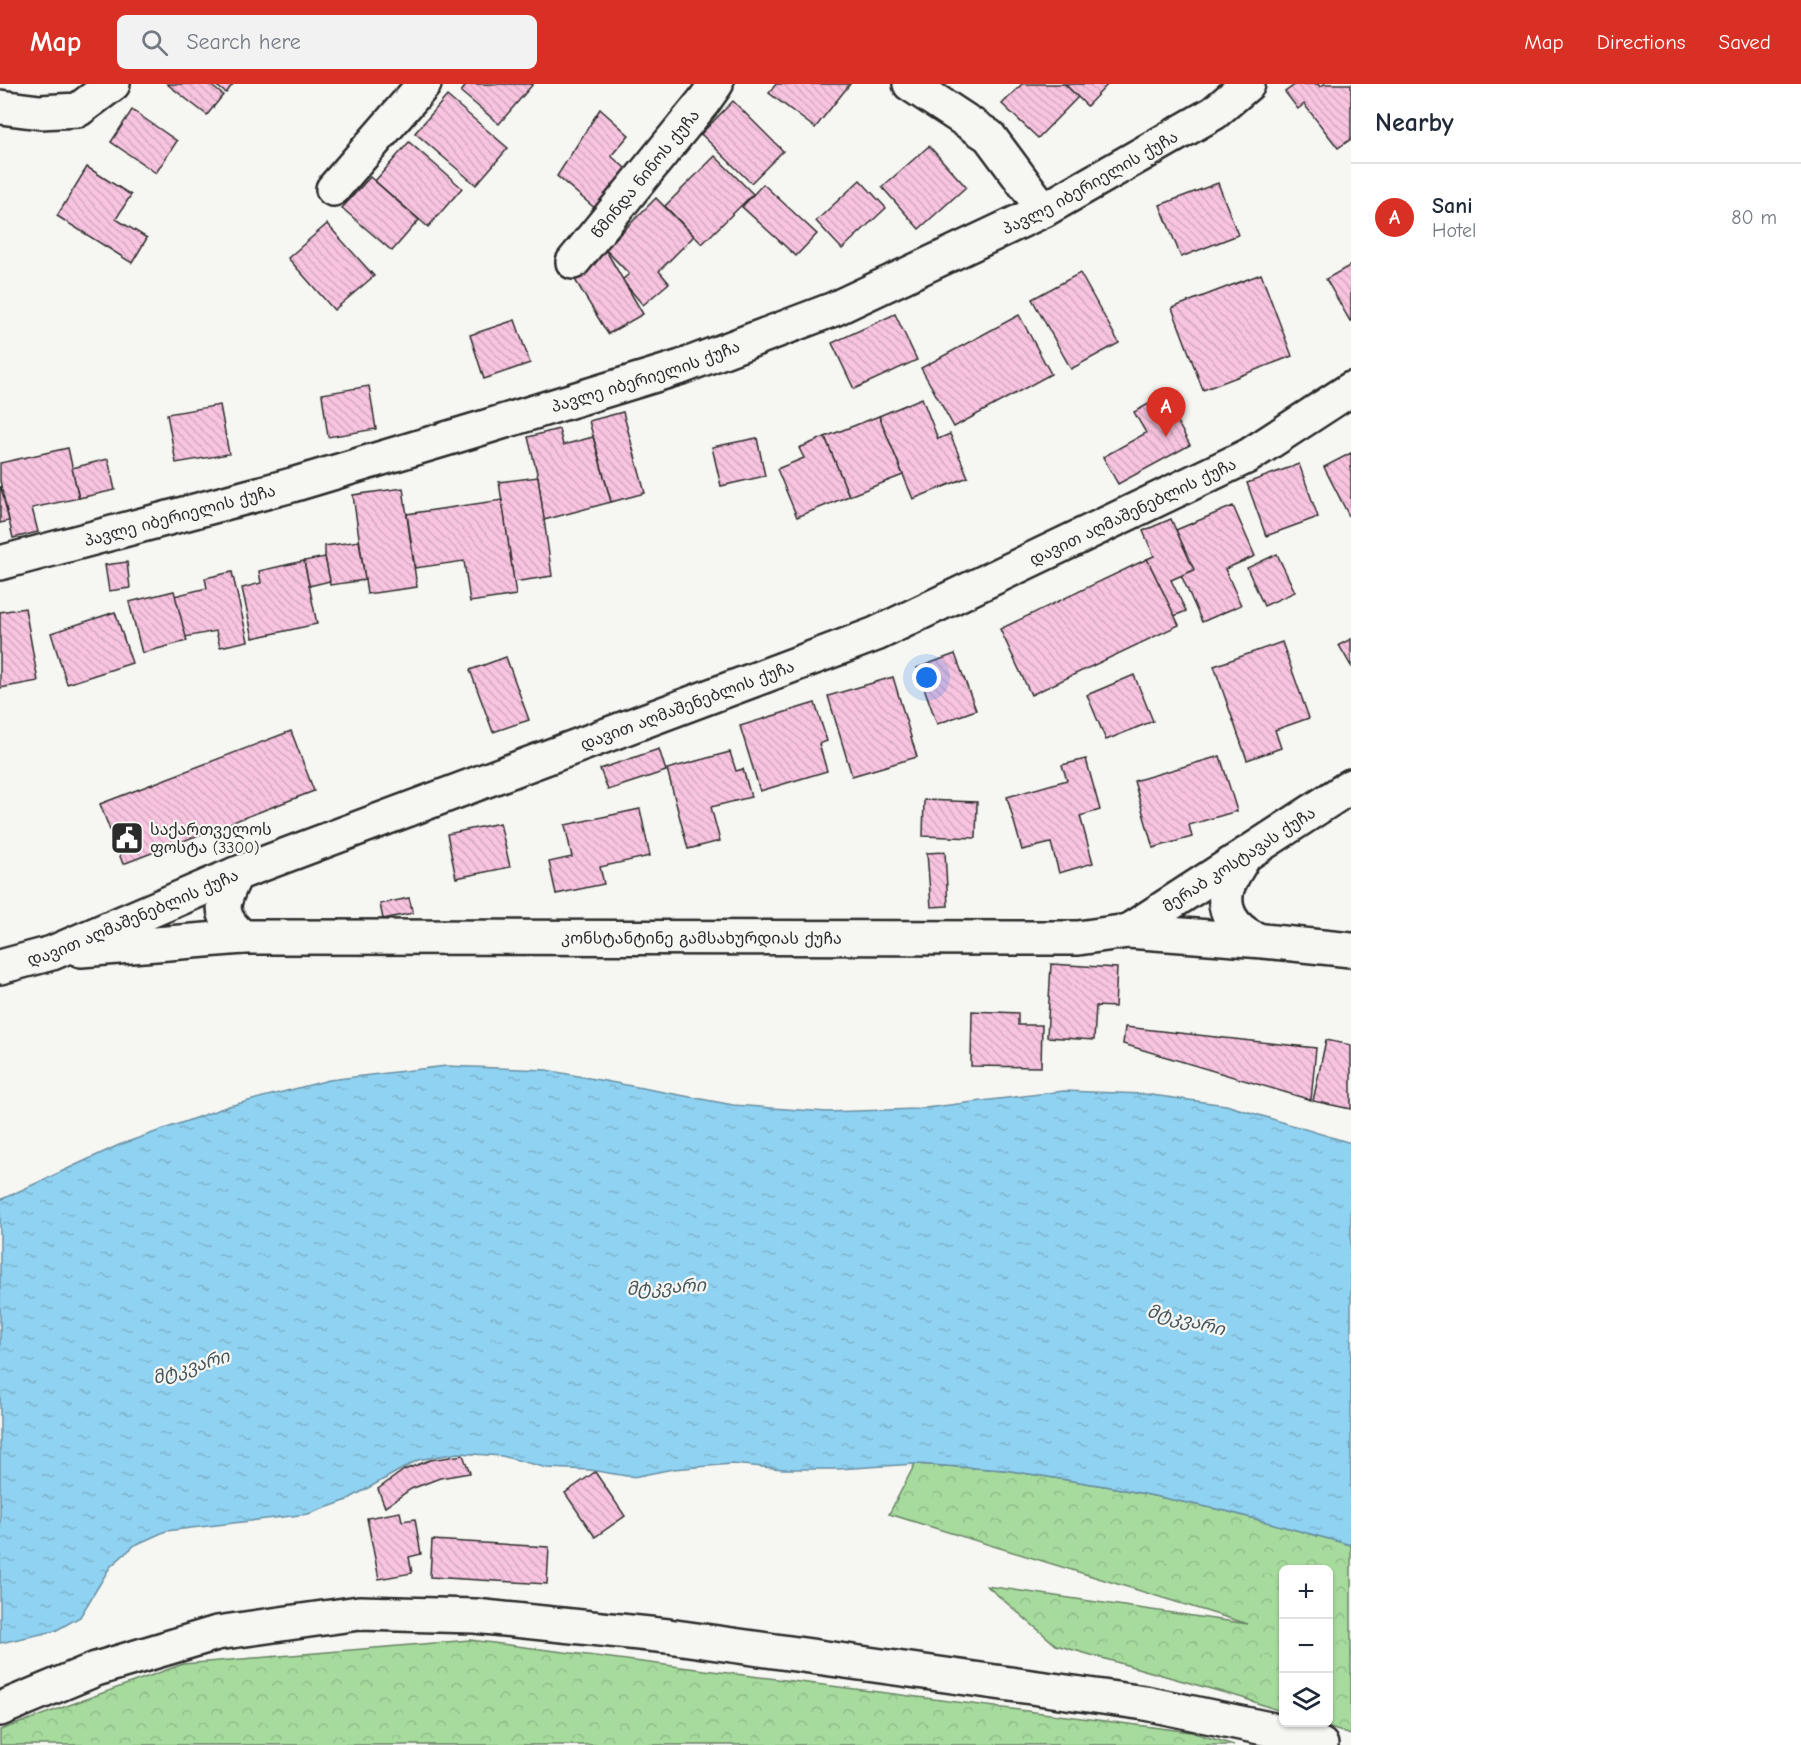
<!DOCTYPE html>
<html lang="en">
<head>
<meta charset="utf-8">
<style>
	body { margin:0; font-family:"Comic Neue","Noto Sans Georgian",sans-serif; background:#f2f2f3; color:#1f2937 }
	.controls { position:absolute; right:18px; bottom:18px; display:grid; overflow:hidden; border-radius:9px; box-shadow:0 2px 4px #0004 }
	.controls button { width:54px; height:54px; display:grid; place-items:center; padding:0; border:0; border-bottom:2px solid #e0e1e3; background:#fff; color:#1f2937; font:30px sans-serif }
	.you { position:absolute; left:927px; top:594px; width:21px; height:21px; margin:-15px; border:4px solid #fff; border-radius:50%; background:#1a73e8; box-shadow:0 0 0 9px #1a73e833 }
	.badge { display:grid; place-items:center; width:39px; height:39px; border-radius:50%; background:#d93025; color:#fff; font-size:20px; font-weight:700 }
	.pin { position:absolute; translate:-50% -50px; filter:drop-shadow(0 2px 3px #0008) }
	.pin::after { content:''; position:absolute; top:32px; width:21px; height:18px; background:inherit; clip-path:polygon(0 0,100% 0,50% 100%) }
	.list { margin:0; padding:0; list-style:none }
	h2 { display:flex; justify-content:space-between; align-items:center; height:78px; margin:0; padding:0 24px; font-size:26px }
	h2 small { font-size:20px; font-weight:400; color:#747a83 }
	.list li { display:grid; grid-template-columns:39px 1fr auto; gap:18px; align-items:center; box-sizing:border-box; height:108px; padding:0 24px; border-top:2px solid #e0e1e3 }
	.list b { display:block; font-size:22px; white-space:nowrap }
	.list p { margin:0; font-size:20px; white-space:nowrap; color:#747a83 }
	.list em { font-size:20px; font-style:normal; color:#747a83 }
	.icon { flex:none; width:33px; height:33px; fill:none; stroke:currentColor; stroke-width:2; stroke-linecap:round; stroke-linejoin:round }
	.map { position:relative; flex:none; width:1351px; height:1661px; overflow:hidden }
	header { display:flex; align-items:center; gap:36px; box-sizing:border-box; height:84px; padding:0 30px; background:#d93025; color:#fff }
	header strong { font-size:28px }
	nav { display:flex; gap:33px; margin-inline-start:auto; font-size:21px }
	.search { width:420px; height:54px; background:#f2f2f3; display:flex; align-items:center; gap:15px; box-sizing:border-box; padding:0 21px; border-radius:9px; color:#747a83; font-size:22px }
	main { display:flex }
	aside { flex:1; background:#fff }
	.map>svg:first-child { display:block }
	.forest { fill:url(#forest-crowns); stroke:#688364; stroke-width:1.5 }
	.water { fill:url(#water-ripples); stroke:#688fa2; stroke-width:1.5 }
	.building { fill:url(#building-back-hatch); stroke:#2b2b2b; stroke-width:1.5 }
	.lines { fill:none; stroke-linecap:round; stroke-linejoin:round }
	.minor-casing { stroke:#2b2b2b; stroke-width:38 }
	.major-casing { stroke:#2b2b2b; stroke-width:38 }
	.minor { stroke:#f6f6f2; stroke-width:33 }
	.major { stroke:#f6f6f2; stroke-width:33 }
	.labels { text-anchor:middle; stroke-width:4.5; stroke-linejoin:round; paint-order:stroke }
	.street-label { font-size:16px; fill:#2b2b2b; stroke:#f6f6f2 }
	.poi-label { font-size:16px; fill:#2b2b2b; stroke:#f6f6f2; text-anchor:start }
	.water-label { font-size:18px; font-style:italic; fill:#44555c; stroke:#f6f6f2 }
</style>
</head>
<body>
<header>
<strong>Map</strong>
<div class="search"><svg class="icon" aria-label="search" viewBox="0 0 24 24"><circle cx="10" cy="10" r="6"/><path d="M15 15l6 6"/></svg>Search here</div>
<nav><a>Map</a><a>Directions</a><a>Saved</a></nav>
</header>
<main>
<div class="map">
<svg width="1351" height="1661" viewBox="0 0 1351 1661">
	<defs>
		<pattern id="forest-crowns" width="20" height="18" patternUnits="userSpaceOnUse" patternTransform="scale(1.5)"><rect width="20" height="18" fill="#a6db9d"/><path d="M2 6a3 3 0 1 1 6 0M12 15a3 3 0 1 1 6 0" fill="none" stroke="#8fbc87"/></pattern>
		<pattern id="water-ripples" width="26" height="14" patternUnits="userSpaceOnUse" patternTransform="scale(1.5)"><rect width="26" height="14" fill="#90d2f1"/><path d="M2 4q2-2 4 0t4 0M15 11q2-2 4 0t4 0" fill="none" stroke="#7cb4cf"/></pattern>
		<pattern id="building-back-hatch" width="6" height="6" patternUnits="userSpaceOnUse" patternTransform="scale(1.5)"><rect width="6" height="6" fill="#f8c4e0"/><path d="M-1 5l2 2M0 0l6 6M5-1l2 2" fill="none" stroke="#d5a9c0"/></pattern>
	</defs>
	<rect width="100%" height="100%" fill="#f6f6f2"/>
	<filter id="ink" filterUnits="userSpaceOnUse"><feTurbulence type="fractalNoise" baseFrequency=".0167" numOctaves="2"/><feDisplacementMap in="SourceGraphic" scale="12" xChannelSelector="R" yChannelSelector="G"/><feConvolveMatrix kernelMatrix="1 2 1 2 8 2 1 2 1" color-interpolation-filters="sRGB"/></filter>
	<g filter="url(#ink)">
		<g class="forest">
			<path d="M915 1380 1005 1386 1111 1403 1226 1427 1351 1461V1651L1315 1639 1328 1638V1486H1284L1283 1628 1243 1614 1056 1561 987 1502 1248 1540 889 1430Z"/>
			<path d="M470 1556 1191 1648 1234 1661H0V1646L183 1580Z"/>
		</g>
		<path class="water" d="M446 982 546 986 733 1021 827 1028 917 1025 1064 1007 1144 1010 1226 1021 1351 1059V1461L1226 1427 1111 1403 1005 1386 915 1380 838 1385H783L732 1380 673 1385 633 1393 590 1386 547 1384 502 1372 458 1369 418 1376 345 1417 308 1430 166 1447 135 1461 110 1483 80 1533 55 1547 0 1559V1116L119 1061 229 1022 329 996Z"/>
		<g class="building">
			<path d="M167 0H209L223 11 207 31Z"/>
			<path d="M214 0H233L226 9Z"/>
			<path d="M467 0H533L499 40 461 8Z"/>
			<path d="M776 0H850L815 44 769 9Z"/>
			<path d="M1022 0H1065L1078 13 1038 54 1002 20Z"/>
			<path d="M1065 0H1108L1087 22Z"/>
			<path d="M1296 0H1318L1320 3 1324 0H1351V55L1338 64 1304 20 1298 25 1285 8Z"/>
			<path d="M447 12 508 64 476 101 415 49Z"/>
			<path d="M733 17 783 67 751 99 701 50Z"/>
			<path d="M600 25 629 51 611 72 630 88 597 126 557 92Z"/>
			<path d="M132 26 177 57 156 89 111 58Z"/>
			<path d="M409 58 462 104 428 143 375 97Z"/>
			<path d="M929 62 966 103 919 145 882 103Z"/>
			<path d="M715 72 753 110 702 160 665 122Z"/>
			<path d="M87 83 131 111 116 135 147 154 132 179 57 132Z"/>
			<path d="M370 93 419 136 392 167 342 124Z"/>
			<path d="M860 96 886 124 842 165 816 137Z"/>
			<path d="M1218 99 1238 151 1181 173 1160 121Z"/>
			<path d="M763 100 817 150 796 172 742 123Z"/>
			<path d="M656 114 694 152 659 187 669 199 643 221 622 196 629 190 605 165Z"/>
			<path d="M327 140 374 192 334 226 288 174Z"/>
			<path d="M605 165 643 230 608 250 569 186Z"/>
			<path d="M1351 181V237H1350L1326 195Z"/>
			<path d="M1080 189 1119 259 1071 285 1032 215Z"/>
			<path d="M1261 190 1292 272 1203 306 1172 224Z"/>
			<path d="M895 230 917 276 854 305 832 259Z"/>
			<path d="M1019 231 1051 290 954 343 921 284Z"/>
			<path d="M515 236 530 279 484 295 470 251Z"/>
			<path d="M369 302 376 345 328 353 322 310Z"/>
			<path d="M1163 312 1190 361 1118 400 1103 373 1146 349 1134 328Z"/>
			<path d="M922 314 938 355 950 350 968 393 913 415 879 332Z"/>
			<path d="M220 321 229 370 176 379 167 330Z"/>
			<path d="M623 328 645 409 611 418 589 337Z"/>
			<path d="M879 332 903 391 849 412 825 353Z"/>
			<path d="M559 345 563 361 593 353 611 418 544 436 538 393 528 353Z"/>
			<path d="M825 353 849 412 797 433 777 385 804 374 799 364Z"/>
			<path d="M757 354 765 392 721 402 712 363Z"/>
			<path d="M68 364 79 414 32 424 38 448 13 454 0 397V379Z"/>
			<path d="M1351 369V436L1324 383Z"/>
			<path d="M108 375 115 406 79 414 72 384Z"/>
			<path d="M1299 380 1318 433 1266 452 1247 399Z"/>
			<path d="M538 393 552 492 514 498 499 398Z"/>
			<path d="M0 403H1L9 437 0 439Z"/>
			<path d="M403 404 417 503 367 510 353 411Z"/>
			<path d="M502 416 516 511 470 518 464 477 415 484 407 430Z"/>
			<path d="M1233 422 1255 472 1225 485 1241 521 1202 538 1181 491 1194 486 1176 446Z"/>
			<path d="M1171 435 1194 486 1171 496 1186 527 1174 532 1147 475 1154 472 1143 447Z"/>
			<path d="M359 457 365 496 330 501 325 473V462Z"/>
			<path d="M1277 470 1295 508 1264 522 1247 484Z"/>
			<path d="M325 473 330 497 309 502 304 477Z"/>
			<path d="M1147 475 1179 541 1031 611 1000 545Z"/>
			<path d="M304 477 317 540 253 554 242 504 261 499 259 487Z"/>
			<path d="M127 478 130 504 109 507 105 481Z"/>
			<path d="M232 488 248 557 220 563 216 547 185 553 174 512 207 504 205 494Z"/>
			<path d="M174 507 187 557 142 569 129 518Z"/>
			<path d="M25 524 38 597 0 604V528Z"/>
			<path d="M115 528 132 579 67 600 51 549Z"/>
			<path d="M1351 555V582L1339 561Z"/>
			<path d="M1282 558 1309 634 1275 646 1281 664 1247 676 1214 582Z"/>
			<path d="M955 570 976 626 937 640 917 584Z"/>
			<path d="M506 573 529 636 493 648 470 586Z"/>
			<path d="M1134 591 1153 637 1106 656 1087 611Z"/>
			<path d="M893 593 917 673 852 692 828 612Z"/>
			<path d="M815 619 827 657 819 660 827 687 760 707 740 642Z"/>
			<path d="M291 647 314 707 123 780 100 720Z"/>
			<path d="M659 665 666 687 608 706 600 685Z"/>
			<path d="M730 668 736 687 743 685 751 713 711 723 720 757 688 765 667 685Z"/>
			<path d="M1220 672 1237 727 1189 741 1192 753 1153 764 1134 697Z"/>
			<path d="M1086 675 1100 726 1080 732 1093 779 1059 789 1051 759 1022 766 1007 713 1067 696 1062 681Z"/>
			<path d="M924 716 977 718 976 754 923 752Z"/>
			<path d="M640 725 650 772 600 783 604 800 556 810 549 778 572 773 565 741Z"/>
			<path d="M500 739 510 783 456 794 447 750Z"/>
			<path d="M945 768 948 822 931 823 927 769Z"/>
			<path d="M409 814 413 829 383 835 380 820Z"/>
			<path d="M1051 880 1117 884 1115 923 1096 922 1094 956 1047 953Z"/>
			<path d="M972 927 1018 929V941H1042L1041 983 971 982Z"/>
			<path d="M1125 943 1316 964 1311 1016 1123 960Z"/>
			<path d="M1326 956 1351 961V1025L1313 1017Z"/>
			<path d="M463 1371 470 1389 440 1394 411 1405 385 1423 378 1405 404 1386 430 1376Z"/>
			<path d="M595 1388 625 1432 595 1453 565 1409Z"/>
			<path d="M400 1428 402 1437 415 1435 421 1470 409 1473 412 1489 379 1495 367 1434Z"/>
			<path d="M432 1456 549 1463 547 1500 430 1493Z"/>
		</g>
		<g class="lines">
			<defs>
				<g id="minor">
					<path d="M910 0 989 52 1044 126"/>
					<path d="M0 23 40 28 78 26 113 0"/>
					<path d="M333 105 424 0"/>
					<path id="s1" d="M573 178 704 17 716 0"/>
					<path id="s2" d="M0 479 292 401 479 345 681 283 834 225 1044 126 1214 29 1248 0"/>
					<path d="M1245 771C1239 782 1230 794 1227 805 1221 830 1237 847 1258 856"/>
					<path d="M1128 847 1263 857 1351 866"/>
				</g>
				<g id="major">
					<path d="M236 790C222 818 216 831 243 853"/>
					<path id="s3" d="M81 866 243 853 1078 854 1128 847 1351 702"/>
					<path id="s4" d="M0 883 52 869 236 790 876 550 1248 372 1351 305"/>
					<path d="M0 1625 96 1585 217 1549 359 1529 475 1532 668 1552 1145 1619 1269 1645 1321 1661"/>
				</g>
			</defs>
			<use href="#minor" class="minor-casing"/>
			<use href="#major" class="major-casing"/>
			<use href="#minor" class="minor"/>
			<use href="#major" class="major"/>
		</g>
	</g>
	<defs>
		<symbol id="civic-square" viewBox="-11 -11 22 22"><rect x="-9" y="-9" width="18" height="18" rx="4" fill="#2b2b2b" stroke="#f6f6f2"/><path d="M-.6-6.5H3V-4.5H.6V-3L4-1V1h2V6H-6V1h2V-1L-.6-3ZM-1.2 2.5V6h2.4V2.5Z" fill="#fff"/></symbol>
	</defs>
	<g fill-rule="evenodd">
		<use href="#civic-square" x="108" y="735" width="38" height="38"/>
	</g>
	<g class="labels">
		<g class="street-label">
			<text dy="6" stroke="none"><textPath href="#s1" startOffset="114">წმინდა ნინოს ქუჩა</textPath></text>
			<text dy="6" stroke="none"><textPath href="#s2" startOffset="1158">პავლე იბერიელის ქუჩა</textPath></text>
			<text dy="6" stroke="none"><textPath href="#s2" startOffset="672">პავლე იბერიელის ქუჩა</textPath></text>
			<text dy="6" stroke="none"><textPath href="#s4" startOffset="1222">დავით აღმაშენებლის ქუჩა</textPath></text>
			<text dy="6" stroke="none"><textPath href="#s2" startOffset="186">პავლე იბერიელის ქუჩა</textPath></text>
			<text dy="6" stroke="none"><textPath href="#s4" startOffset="736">დავით აღმაშენებლის ქუჩა</textPath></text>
			<text dy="6" stroke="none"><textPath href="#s3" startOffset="1180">მერაბ კოსტავას ქუჩა</textPath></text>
			<text dy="6" stroke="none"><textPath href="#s4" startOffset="142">დავით აღმაშენებლის ქუჩა</textPath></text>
			<text dy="6" stroke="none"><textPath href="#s3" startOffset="621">კონსტანტინე გამსახურდიას ქუჩა</textPath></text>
		</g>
		<g class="poi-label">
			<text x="150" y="751">საქართველოს<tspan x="150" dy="18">ფოსტა (3300)</tspan></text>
		</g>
		<g class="water-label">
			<text transform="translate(666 1203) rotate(-3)" y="6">მტკვარი</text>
			<text transform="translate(1186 1236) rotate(14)" y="6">მტკვარი</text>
			<text transform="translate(191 1283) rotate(-17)" y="6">მტკვარი</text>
		</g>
	</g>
</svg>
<div class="controls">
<button>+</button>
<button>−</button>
<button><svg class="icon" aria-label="layers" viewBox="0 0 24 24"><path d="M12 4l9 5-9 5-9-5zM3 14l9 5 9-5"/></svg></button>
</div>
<div class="you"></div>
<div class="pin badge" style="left:1166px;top:353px">A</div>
</div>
<aside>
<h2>Nearby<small></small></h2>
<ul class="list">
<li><span class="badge">A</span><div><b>Sani</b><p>Hotel</p></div><em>80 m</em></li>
</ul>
</aside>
</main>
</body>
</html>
